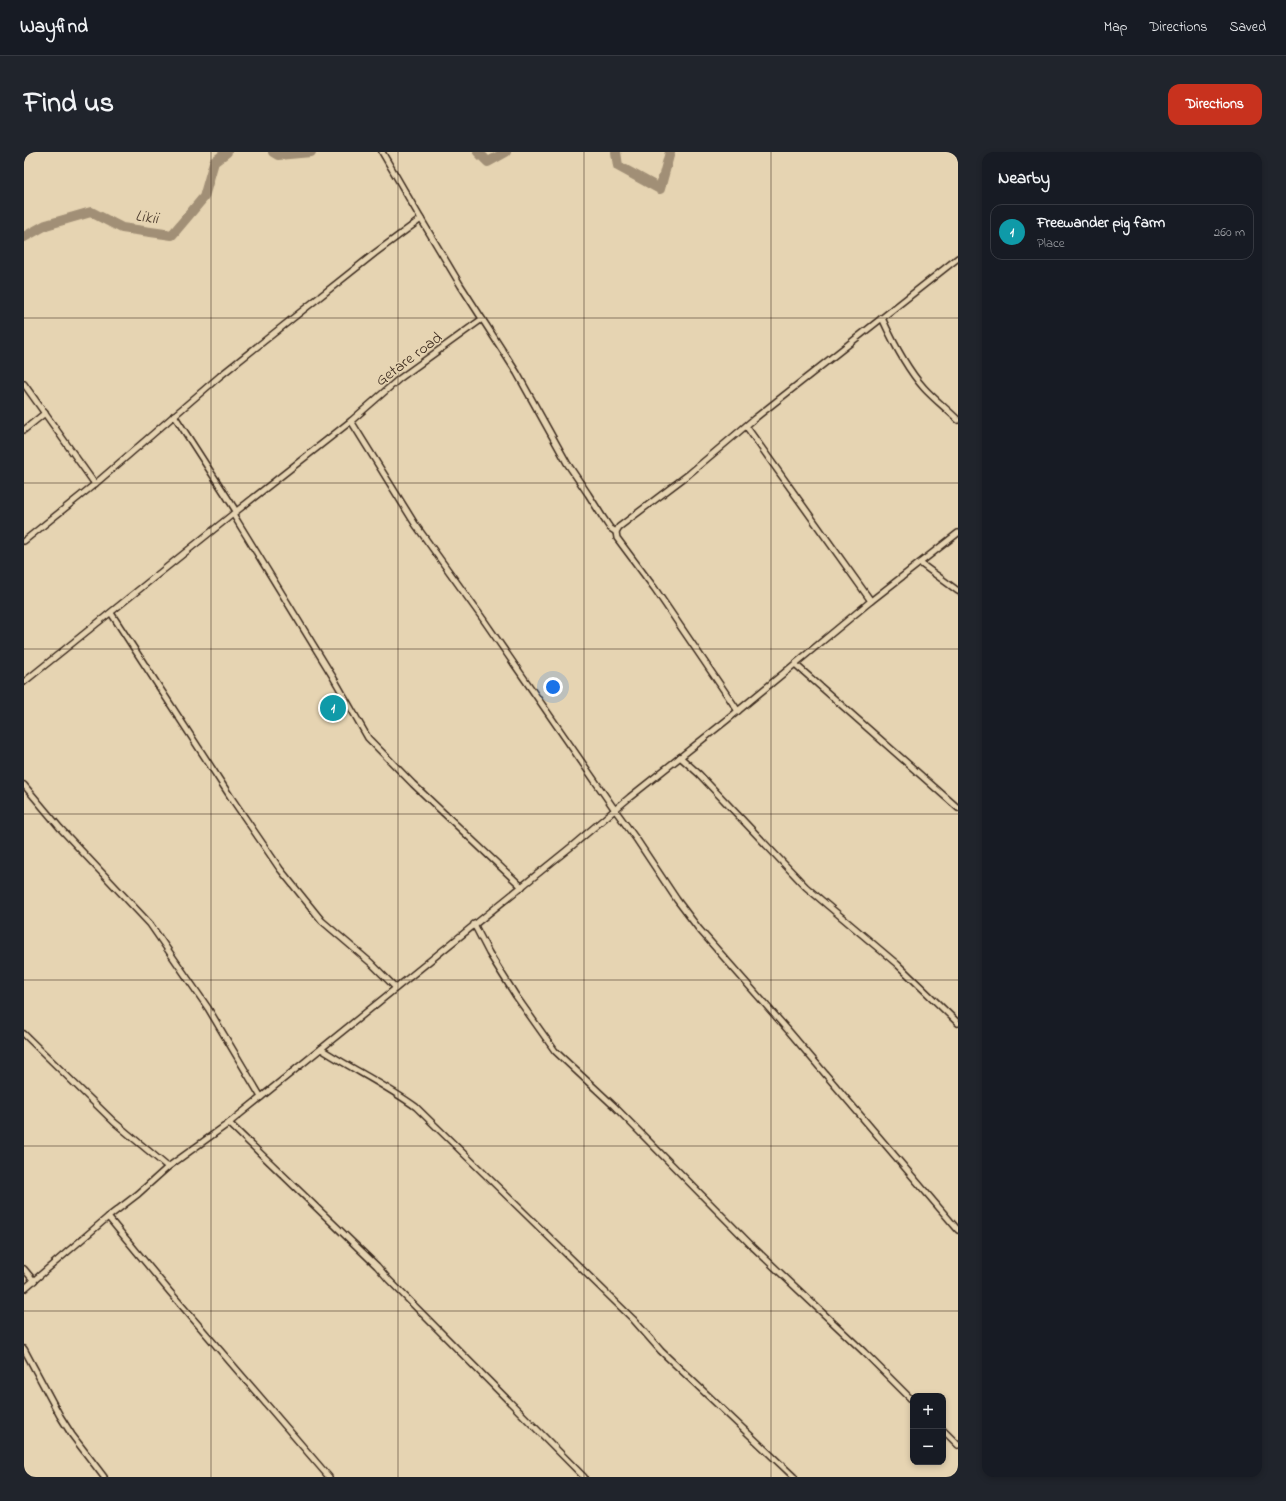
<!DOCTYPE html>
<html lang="en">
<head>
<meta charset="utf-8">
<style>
	body { margin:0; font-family:"Indie Flower",sans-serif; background:#20242c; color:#f1f3f6 }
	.controls { position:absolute; right:12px; bottom:12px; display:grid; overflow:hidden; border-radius:8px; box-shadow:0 2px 6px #0003 }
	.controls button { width:36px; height:36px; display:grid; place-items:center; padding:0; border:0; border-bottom:1px solid #363941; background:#171b24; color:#f1f3f6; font:20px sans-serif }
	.you { position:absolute; left:529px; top:535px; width:14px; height:14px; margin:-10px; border:3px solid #fff; border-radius:50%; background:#1a73e8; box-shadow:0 0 0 6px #1a73e833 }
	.badge { display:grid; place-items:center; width:26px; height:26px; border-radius:50%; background:#c8321e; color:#fff; font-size:13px; font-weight:700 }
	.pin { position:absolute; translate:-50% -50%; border:2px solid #fff; box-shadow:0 1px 4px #0006 }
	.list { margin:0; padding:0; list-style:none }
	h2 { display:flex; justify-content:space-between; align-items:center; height:52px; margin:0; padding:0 16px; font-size:17px }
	h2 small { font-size:13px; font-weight:400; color:#9ea1a6 }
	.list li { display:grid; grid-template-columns:26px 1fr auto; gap:12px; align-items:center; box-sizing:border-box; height:56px; margin:0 8px 8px; padding:0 8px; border:1px solid #363941; border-radius:12px }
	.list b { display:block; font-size:15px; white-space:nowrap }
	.list p { margin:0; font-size:13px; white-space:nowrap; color:#9ea1a6 }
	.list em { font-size:13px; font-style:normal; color:#9ea1a6 }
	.map { position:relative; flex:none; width:934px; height:1325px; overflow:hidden; border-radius:12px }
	header { display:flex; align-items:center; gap:24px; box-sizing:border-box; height:56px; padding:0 20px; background:#171b24; border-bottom:1px solid #363941 }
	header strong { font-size:19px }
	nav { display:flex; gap:22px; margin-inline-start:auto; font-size:14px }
	.intro { display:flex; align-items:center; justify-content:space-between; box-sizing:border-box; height:96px; padding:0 24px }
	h1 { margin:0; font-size:28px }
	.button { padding:10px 18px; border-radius:12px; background:#c8321e; color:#fff; font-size:14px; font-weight:700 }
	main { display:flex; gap:24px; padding:0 24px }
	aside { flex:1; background:#171b24; border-radius:12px; box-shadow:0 2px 6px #0003 }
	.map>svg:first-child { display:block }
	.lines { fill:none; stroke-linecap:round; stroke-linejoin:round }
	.river { stroke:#a18f76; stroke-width:10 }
	.minor-casing { stroke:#3b2a1e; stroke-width:8 }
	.minor { stroke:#e6d4b2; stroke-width:5 }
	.grid { fill:none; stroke:#3b2a1e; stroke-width:1; stroke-opacity:0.55 }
	.labels { text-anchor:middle; stroke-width:3; stroke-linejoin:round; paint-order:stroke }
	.street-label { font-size:16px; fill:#3b2a1e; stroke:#e6d4b2 }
	.water-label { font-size:17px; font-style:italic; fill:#4f3e30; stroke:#e6d4b2 }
</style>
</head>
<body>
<header>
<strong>Wayfind</strong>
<nav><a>Map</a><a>Directions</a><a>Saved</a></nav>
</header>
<div class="intro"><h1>Find us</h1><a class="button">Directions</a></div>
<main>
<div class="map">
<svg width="934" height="1325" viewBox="0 0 934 1325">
	<rect width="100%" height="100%" fill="#e6d4b2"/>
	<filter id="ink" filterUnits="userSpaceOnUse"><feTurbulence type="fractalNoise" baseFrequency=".025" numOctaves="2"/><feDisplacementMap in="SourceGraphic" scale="8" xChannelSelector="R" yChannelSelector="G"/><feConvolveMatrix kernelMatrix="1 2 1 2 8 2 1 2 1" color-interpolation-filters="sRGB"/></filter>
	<g filter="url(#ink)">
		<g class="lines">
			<g class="river">
				<path d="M249 0 254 3 287 0"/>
				<path d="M454 0 464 10 482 0"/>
				<path d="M592 0 594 14 636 37 646 0"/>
				<path d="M0 85 22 73 67 60 98 76 148 83 180 45 190 10 203 0"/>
			</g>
			<defs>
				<g id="minor">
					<path d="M397 67 437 134 493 221 543 311 564 342 578 364 586 376 592 380"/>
					<path d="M858 166C869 190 882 216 900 236 910 247 923 257 934 268"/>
					<path d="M0 232 71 332"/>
					<path d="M150 263 212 359"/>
					<path d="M327 269 375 227 458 167"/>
					<path d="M722 274 847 449"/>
					<path d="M0 278 21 261"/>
					<path d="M209 362 309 525 344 586 389 632 498 735"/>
					<path d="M0 389 71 332 196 224 351 101 397 67 358 0"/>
					<path d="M896 411 934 439"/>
					<path d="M87 461 206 644 256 717 298 769 347 811 372 836"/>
					<path d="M771 512 934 656"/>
					<path d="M0 530 209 362 327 269 391 372 459 467 591 658 613 688 653 748 675 777 763 877 934 1078"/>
					<path d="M714 559 631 437 593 386 592 380 595 375 665 322 730 267 934 106"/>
					<path d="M656 605 675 622 782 735 873 812 934 871"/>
					<path d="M0 633 36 676 126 772 184 856 237 945"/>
					<path d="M450 772 465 801 492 844 531 899 590 954 728 1094 840 1200 889 1249"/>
					<path d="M0 882 90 970 144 1015"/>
					<path d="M297 897C328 917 362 933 392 955L609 1167 637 1199 770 1325"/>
					<path d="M205 971 353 1114 365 1128 560 1325"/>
					<path d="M84 1065 146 1140 305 1325"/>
					<path d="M0 1117 10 1129"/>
					<path d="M0 1137 84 1065 114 1042 144 1015 205 971 548 694 606 645 703 568 847 449 934 381"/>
					<path d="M0 1197 36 1264 48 1283 80 1325"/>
					<path d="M919 1278 934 1293"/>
				</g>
			</defs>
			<use href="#minor" class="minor-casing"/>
			<use href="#minor" class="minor"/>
		</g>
	</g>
	<path class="grid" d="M187 0V1325M374 0V1325M560 0V1325M747 0V1325M0 166H934M0 331H934M0 497H934M0 662H934M0 828H934M0 994H934M0 1159H934"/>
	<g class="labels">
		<g class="street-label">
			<text transform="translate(384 206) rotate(-37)" y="6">Getare road</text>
		</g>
		<g class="water-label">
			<text transform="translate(123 64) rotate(8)" y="6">Likii</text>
		</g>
	</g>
</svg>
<div class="controls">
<button>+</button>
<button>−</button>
</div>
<div class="you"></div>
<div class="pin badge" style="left:309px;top:556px;background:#0f9aa8">1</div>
</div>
<aside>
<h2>Nearby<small></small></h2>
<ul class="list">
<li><span class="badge" style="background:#0f9aa8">1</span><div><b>Freewander pig farm</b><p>Place</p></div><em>260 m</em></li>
</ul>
</aside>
</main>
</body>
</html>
